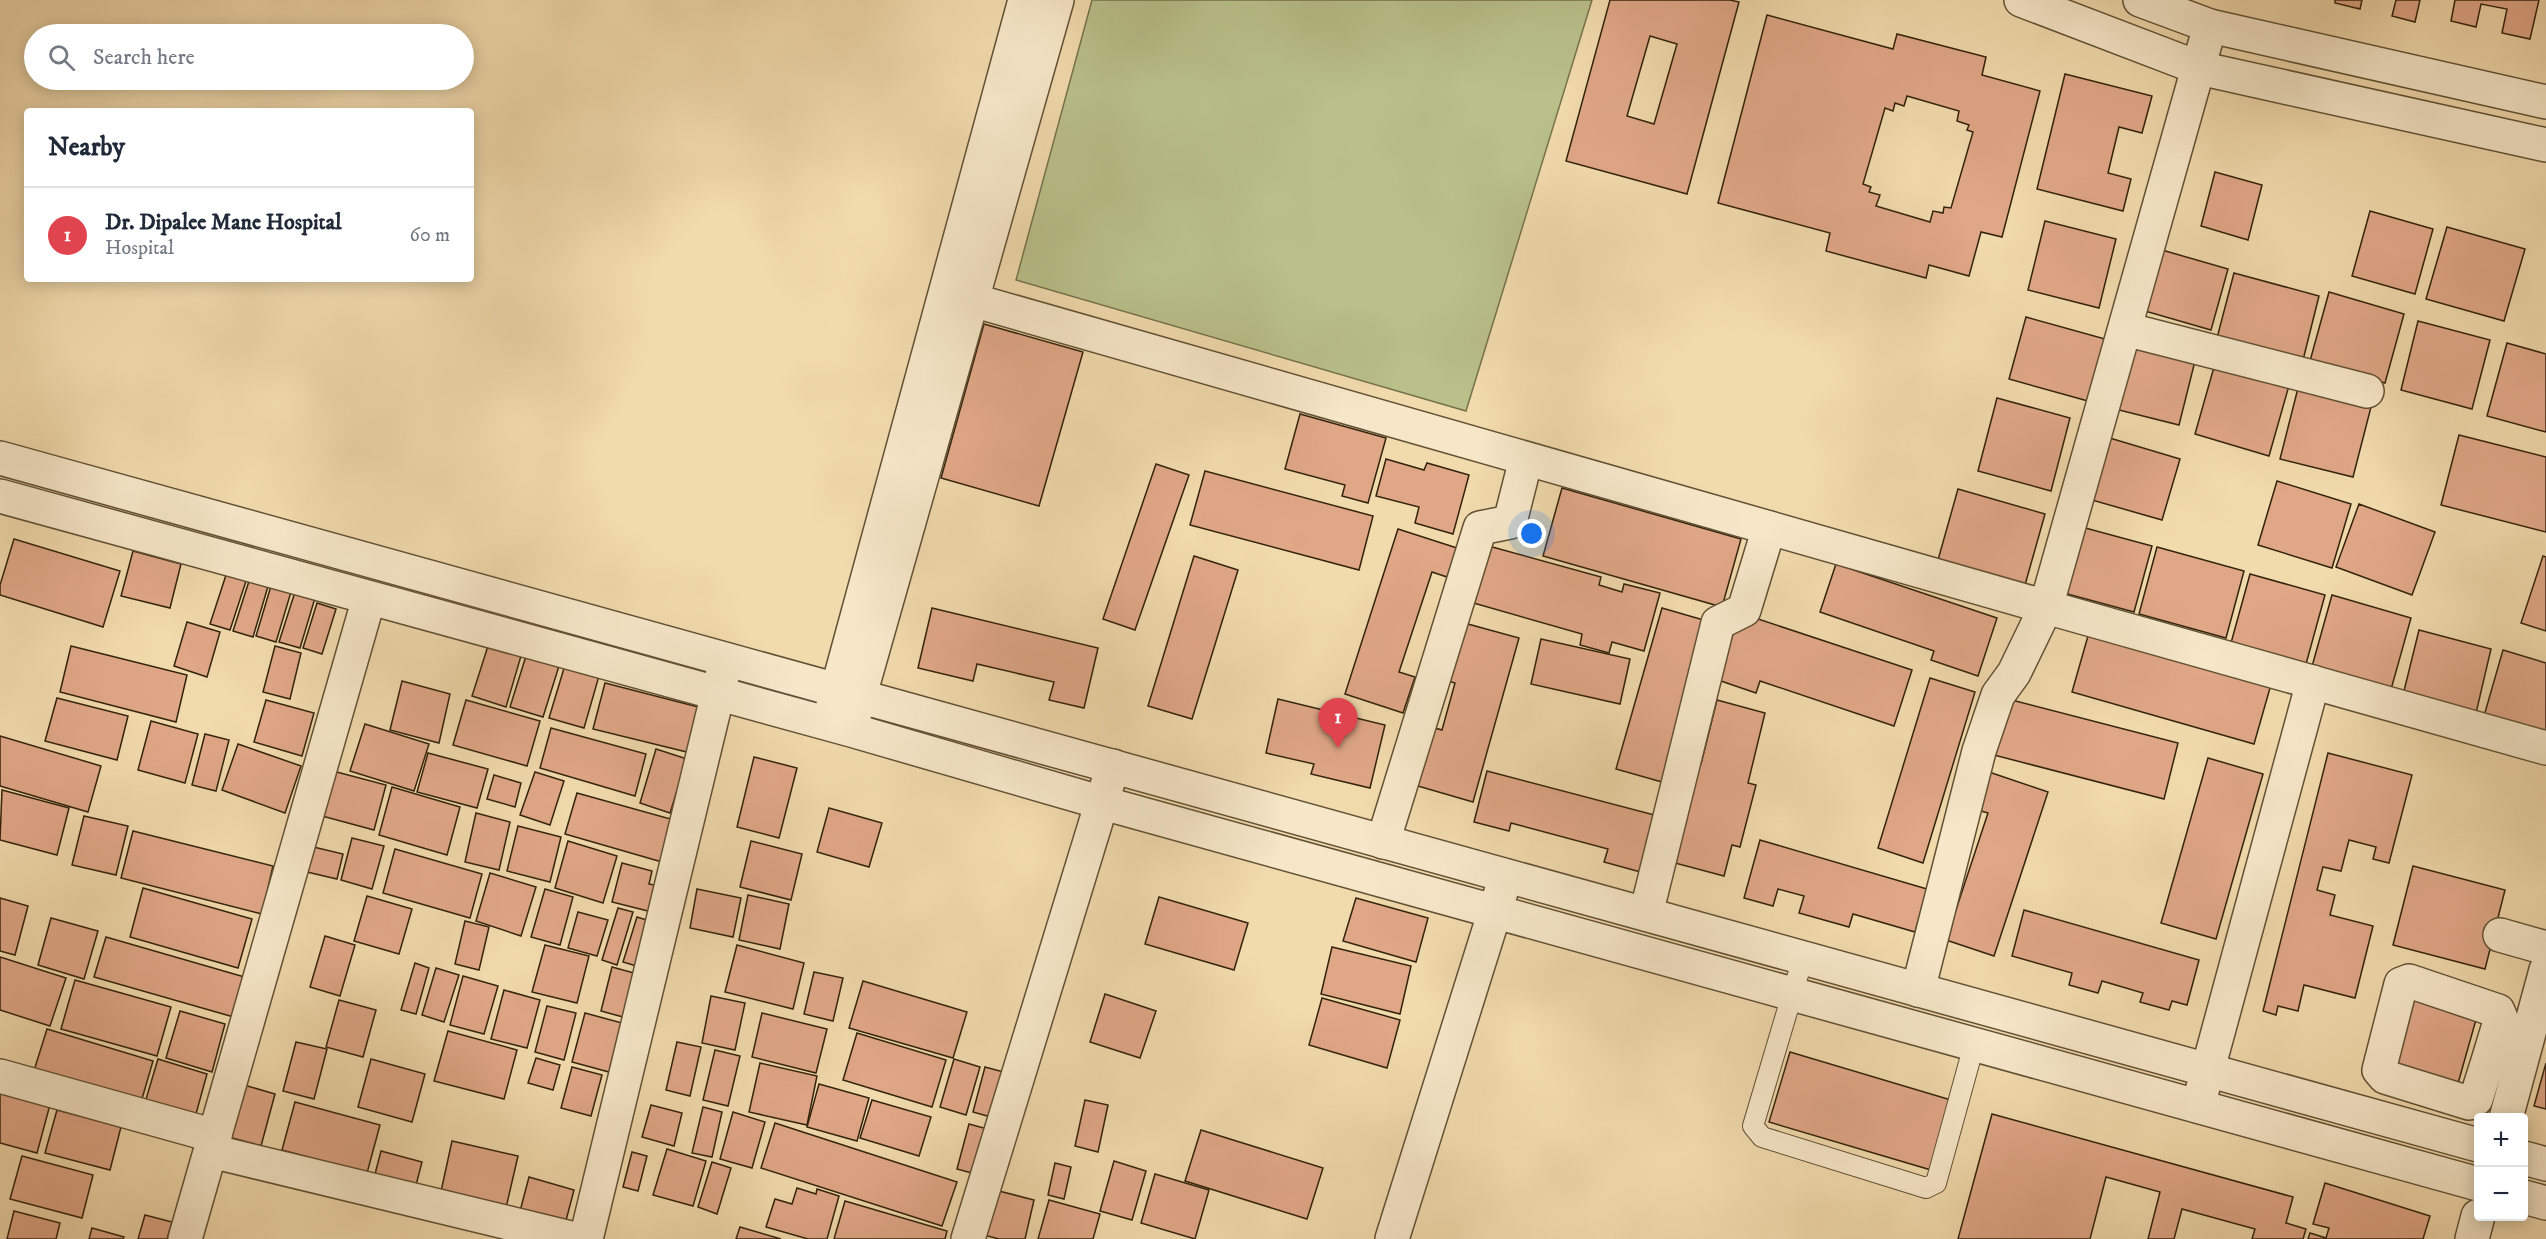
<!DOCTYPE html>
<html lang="en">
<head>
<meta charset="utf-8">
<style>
	body { margin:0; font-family:"IM FELL DW Pica",serif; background:#f6f6f7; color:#1f2937 }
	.controls { position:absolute; right:18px; bottom:18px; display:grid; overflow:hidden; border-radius:6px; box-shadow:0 3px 15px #0003 }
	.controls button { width:54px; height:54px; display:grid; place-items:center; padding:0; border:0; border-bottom:2px solid #e0e1e3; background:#fff; color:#1f2937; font:30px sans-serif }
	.you { position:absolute; left:1532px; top:534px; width:21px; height:21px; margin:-15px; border:4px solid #fff; border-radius:50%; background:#1a73e8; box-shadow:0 0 0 9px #1a73e833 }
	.badge { display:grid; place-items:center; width:39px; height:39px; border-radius:50%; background:#b45309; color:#fff; font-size:20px; font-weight:700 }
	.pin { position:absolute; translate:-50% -50px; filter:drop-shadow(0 2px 3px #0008) }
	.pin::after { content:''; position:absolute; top:32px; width:21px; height:18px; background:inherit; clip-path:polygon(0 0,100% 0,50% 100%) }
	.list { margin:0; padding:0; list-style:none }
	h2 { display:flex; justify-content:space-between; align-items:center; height:78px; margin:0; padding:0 24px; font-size:26px }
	h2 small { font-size:20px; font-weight:400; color:#747a83 }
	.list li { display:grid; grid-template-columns:39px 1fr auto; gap:18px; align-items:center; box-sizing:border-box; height:96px; padding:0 24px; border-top:2px solid #e0e1e3 }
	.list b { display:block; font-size:22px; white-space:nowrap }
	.list p { margin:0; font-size:20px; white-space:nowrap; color:#747a83 }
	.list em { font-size:20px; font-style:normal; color:#747a83 }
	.icon { flex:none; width:33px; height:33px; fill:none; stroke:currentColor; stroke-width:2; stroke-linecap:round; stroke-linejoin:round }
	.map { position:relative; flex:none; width:2546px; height:1239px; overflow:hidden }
	.search { position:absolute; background:#fff; box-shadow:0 3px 15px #0003; left:24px; top:24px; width:450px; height:66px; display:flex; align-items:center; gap:15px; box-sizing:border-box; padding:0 21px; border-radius:33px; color:#747a83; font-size:22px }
	.panel { position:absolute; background:#fff; box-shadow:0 3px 15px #0003; left:24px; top:108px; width:450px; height:174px; border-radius:6px }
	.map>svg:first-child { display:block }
	.green { fill:#b9c08a; stroke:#76724c; stroke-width:1.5 }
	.building { fill:#e0a787; stroke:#33230d; stroke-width:1.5; fill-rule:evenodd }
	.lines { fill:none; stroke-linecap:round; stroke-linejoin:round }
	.service-casing { stroke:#625135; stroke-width:22 }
	.minor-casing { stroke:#625135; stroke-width:36 }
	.tertiary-casing { stroke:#625135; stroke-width:36 }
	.service { stroke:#f6e7c9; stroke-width:20 }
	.minor { stroke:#f6e7c9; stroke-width:33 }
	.tertiary { stroke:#f6e7c9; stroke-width:33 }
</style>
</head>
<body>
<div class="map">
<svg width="2546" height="1239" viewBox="0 0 2546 1239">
	<rect width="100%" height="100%" fill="#f1daac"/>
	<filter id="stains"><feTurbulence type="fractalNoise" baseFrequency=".00333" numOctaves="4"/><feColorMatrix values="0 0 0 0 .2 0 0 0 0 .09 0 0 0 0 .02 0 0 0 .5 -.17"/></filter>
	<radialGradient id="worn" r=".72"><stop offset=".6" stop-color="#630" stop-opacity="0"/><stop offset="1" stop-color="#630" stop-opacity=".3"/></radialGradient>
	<path class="green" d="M1092 0H1592L1466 411 1016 280Z"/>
	<g class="building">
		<path d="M1610 0H1730L1739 2 1687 194 1566 161ZM1650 36 1677 44 1654 124 1627 116Z"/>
		<path d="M2335 0H2362L2360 9 2335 3Z"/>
		<path d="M2396 0H2420L2415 22 2392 16Z"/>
		<path d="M2455 0H2539L2530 39 2502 33 2507 9 2481 4 2476 27 2451 21Z"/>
		<path d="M1767 15 1893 49 1897 34 1986 57 1982 75 2040 91 2002 237 1981 232 1969 276 1929 265 1926 278 1826 251 1830 233 1718 203ZM1907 96 1959 111 1957 121 1969 125 1967 130 1973 132 1951 208 1944 207 1943 213 1933 211 1930 222 1876 206 1880 195 1869 192 1871 187 1863 184 1885 108 1893 111 1895 103 1904 106Z"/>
		<path d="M2065 74 2152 96 2142 133 2119 127 2108 173 2131 179 2123 211 2037 189Z"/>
		<path d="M2215 172 2262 185 2248 240 2201 226Z"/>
		<path d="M2370 211 2433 229 2415 294 2352 276Z"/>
		<path d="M2045 221 2116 239 2099 308 2028 290Z"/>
		<path d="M2447 227 2525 249 2504 321 2426 299Z"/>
		<path d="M2162 250 2228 269 2211 330 2145 311Z"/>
		<path d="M2234 273 2319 296 2303 360 2217 338Z"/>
		<path d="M2329 292 2404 314 2385 383 2310 361Z"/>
		<path d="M2026 317 2105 339 2088 401 2009 379Z"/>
		<path d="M2418 321 2490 340 2472 409 2401 390Z"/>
		<path d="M984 324 1083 352 1039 506 941 478Z"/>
		<path d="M2127 343 2195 361 2179 425 2111 408Z"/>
		<path d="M2507 343 2546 354V432L2487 416Z"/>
		<path d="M2216 360 2290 382 2269 456 2195 434Z"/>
		<path d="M2298 388 2371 407 2353 477 2280 459Z"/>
		<path d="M1997 398 2070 418 2051 491 1978 471Z"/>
		<path d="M1300 414 1386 438 1368 503 1342 496 1345 485 1285 469Z"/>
		<path d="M2459 435 2546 457V532L2441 505Z"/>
		<path d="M2103 436 2180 459 2162 520 2085 498Z"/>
		<path d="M1386 459 1424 470 1427 463 1469 475 1453 534 1415 523 1419 507 1376 496Z"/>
		<path d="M1156 464 1189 475 1135 630 1103 619Z"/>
		<path d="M1205 471 1373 516 1359 570 1190 525Z"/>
		<path d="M2277 481 2351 504 2332 568 2258 545Z"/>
		<path d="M1562 488 1741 539 1722 607 1543 556Z"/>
		<path d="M1958 489 2045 514 2025 585 1938 560Z"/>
		<path d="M2359 504 2435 532 2412 595 2336 567Z"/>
		<path d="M2078 526 2152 546 2134 612 2060 592Z"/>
		<path d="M1398 529 1457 548 1447 577 1432 572 1399 672 1415 677 1403 713 1345 694Z"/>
		<path d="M14 539 120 571 103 627 0 595V585Z"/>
		<path d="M1485 545 1601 577 1599 585 1622 592 1624 584 1660 593 1644 651 1612 642 1609 653 1580 645 1582 634 1470 602Z"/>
		<path d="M2157 547 2244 571 2226 638 2139 614Z"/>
		<path d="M133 551 181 564 170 608 121 596Z"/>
		<path d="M1194 556 1238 570 1192 719 1148 706Z"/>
		<path d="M2543 556 2546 557V631L2521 623Z"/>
		<path d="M1836 564 1997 618 1978 676 1931 660 1934 651 1820 612Z"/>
		<path d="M227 572 247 578 230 630 210 624Z"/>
		<path d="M2250 574 2325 595 2306 664 2231 643Z"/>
		<path d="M250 578 269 583 253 637 233 631Z"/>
		<path d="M271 586 291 592 276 642 256 636Z"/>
		<path d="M295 592 315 598 300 648 279 642Z"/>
		<path d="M2332 595 2411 618 2390 693 2311 670Z"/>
		<path d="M317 603 336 609 322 654 303 648Z"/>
		<path d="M932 608 1098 648 1084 708 1049 700 1054 682 977 664 973 681 918 668Z"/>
		<path d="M1662 608 1707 621 1662 782 1616 769Z"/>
		<path d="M1740 613 1912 670 1894 726 1760 681 1756 693 1718 680Z"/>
		<path d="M1457 621 1519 638 1473 802 1411 784 1428 726 1442 730 1455 683 1441 679Z"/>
		<path d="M187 622 220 632 207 677 174 666Z"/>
		<path d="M2090 629 2272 681 2254 744 2072 692Z"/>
		<path d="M2419 630 2491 649 2476 713 2403 695Z"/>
		<path d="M1541 639 1630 659 1620 704 1531 684Z"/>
		<path d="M71 646 187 675 176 722 60 692Z"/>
		<path d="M275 646 301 653 290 699 263 692Z"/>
		<path d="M488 646 521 656 506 707 472 696Z"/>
		<path d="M2503 650 2546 663V734L2484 716Z"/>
		<path d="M526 656 559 666 543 717 510 707Z"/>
		<path d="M565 665 599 676 584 728 549 718Z"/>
		<path d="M1930 678 1975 692 1923 863 1878 848Z"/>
		<path d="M402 681 450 694 439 743 390 730Z"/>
		<path d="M605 683 706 709 695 754 593 729Z"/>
		<path d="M57 698 128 716 117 760 45 741Z"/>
		<path d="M2004 698 2178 743 2164 799 1990 754Z"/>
		<path d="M1278 699 1385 725 1370 788 1311 774 1314 764 1266 753Z"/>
		<path d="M266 700 314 713 302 756 254 742Z"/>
		<path d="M466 700 540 721 527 766 453 745Z"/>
		<path d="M1717 700 1765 713 1748 783 1756 785 1740 847 1732 845 1724 876 1675 863 1681 842 1668 838 1688 761 1701 764Z"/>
		<path d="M151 721 198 734 185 783 138 770Z"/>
		<path d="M365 724 429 744 414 791 350 771Z"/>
		<path d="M551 728 646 754 635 796 540 768Z"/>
		<path d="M205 734 229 740 216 791 192 785Z"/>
		<path d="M0 736 101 766 88 812 0 786Z"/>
		<path d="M238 744 301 766 285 813 222 790Z"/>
		<path d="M656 749 687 759 670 813 640 803Z"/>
		<path d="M428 753 488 769 477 808 417 792Z"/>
		<path d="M2328 753 2412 775 2389 863 2373 859 2376 847 2349 840 2341 871 2323 867 2317 890 2335 895 2330 915 2373 926 2355 998 2304 985 2298 1011 2278 1006 2276 1015 2263 1011Z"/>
		<path d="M754 757 797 768 779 838 737 827Z"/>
		<path d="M2208 758 2263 774 2216 939 2161 923Z"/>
		<path d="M333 771 386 785 374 830 322 816Z"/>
		<path d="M1487 771 1662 817 1648 874 1604 862 1608 849 1511 823 1509 831 1474 822Z"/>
		<path d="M1986 771 2048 792 1994 956 1946 940 1988 813 1974 809Z"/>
		<path d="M535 772 564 781 550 825 520 815Z"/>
		<path d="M494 775 521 783 515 807 487 799Z"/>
		<path d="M392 787 460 807 447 855 379 835Z"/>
		<path d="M2 790 69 808 57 855 0 840Z"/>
		<path d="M577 793 674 820 662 862 565 834Z"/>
		<path d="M829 808 882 823 869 867 817 852Z"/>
		<path d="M476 813 510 822 499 870 465 862Z"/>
		<path d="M84 816 128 826 116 875 72 865Z"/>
		<path d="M518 826 561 837 550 882 507 871Z"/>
		<path d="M133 831 273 866 262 914 121 878Z"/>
		<path d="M352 838 384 846 372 889 341 880Z"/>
		<path d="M1760 840 1927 889 1915 932 1853 914 1849 927 1799 913 1804 896 1778 889 1773 906 1744 898Z"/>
		<path d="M568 841 617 856 603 903 555 888Z"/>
		<path d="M751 841 802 854 791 900 740 887Z"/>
		<path d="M301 844 343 854 337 879 294 869Z"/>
		<path d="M395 849 482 874 470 918 383 893Z"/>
		<path d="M622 863 652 871 649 884 667 888 660 914 612 902Z"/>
		<path d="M2413 866 2505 890 2485 969 2393 945Z"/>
		<path d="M490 873 536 887 521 936 476 921Z"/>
		<path d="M143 888 252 919 238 968 130 937Z"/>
		<path d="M545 889 573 897 560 945 531 937Z"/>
		<path d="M697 889 741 898 733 937 690 928Z"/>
		<path d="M748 895 789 904 780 949 739 940Z"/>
		<path d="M367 896 412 909 399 954 354 941Z"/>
		<path d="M1159 897 1248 923 1234 970 1145 944Z"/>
		<path d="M0 898 28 906 15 955 0 951Z"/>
		<path d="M1356 898 1428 918 1416 962 1343 941Z"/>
		<path d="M618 908 633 912 617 965 602 960Z"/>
		<path d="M2024 910 2199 960 2187 1005 2172 1001 2169 1010 2140 1002 2143 993 2102 981 2098 993 2069 985 2072 973 2012 956Z"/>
		<path d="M578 912 608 920 597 956 568 948Z"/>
		<path d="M637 917 653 922 640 967 623 962Z"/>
		<path d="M51 918 98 931 84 979 38 965Z"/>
		<path d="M465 921 489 927 479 970 455 964Z"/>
		<path d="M325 936 355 945 340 996 310 987Z"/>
		<path d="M106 937 248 978 237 1018 94 977Z"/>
		<path d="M545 945 589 956 577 1003 532 992Z"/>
		<path d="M737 945 804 963 793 1009 725 992Z"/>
		<path d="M1332 947 1411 966 1400 1014 1321 994Z"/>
		<path d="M0 957 66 978 50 1026 0 1010Z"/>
		<path d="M415 963 429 968 416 1014 401 1010Z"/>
		<path d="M612 967 634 973 623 1017 601 1011Z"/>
		<path d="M436 968 459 975 444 1022 422 1015Z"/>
		<path d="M814 972 843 978 833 1021 804 1014Z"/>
		<path d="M463 976 498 986 484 1034 450 1025Z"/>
		<path d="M75 980 171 1007 157 1056 61 1029Z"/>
		<path d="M863 981 967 1012 953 1058 849 1028Z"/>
		<path d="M2406 988 2479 1009 2457 1087 2384 1066Z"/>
		<path d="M504 990 540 1000 527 1048 491 1039Z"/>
		<path d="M1105 994 1156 1011 1140 1058 1090 1042Z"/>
		<path d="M711 996 745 1003 735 1050 702 1043Z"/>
		<path d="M1322 998 1400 1020 1387 1068 1309 1045Z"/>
		<path d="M339 1000 376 1010 363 1057 326 1047Z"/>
		<path d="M547 1006 576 1013 564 1060 535 1052Z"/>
		<path d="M180 1011 225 1024 212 1072 166 1058Z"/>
		<path d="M585 1013 622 1023 609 1072 572 1062Z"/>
		<path d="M762 1013 827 1029 816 1073 752 1057Z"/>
		<path d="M47 1029 153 1061 139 1109 32 1077Z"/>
		<path d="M448 1031 517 1050 504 1099 434 1081Z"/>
		<path d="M857 1033 946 1060 932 1107 843 1080Z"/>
		<path d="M296 1042 327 1049 314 1099 283 1091Z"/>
		<path d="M677 1042 701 1047 690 1096 666 1090Z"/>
		<path d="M715 1050 740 1056 728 1106 703 1100Z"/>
		<path d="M1790 1052 1951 1100 1931 1170 1769 1122Z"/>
		<path d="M536 1058 560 1065 553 1090 528 1083Z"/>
		<path d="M158 1059 207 1074 194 1121 144 1106Z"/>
		<path d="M371 1059 425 1074 412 1122 358 1107Z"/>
		<path d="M954 1059 980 1067 966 1115 940 1107Z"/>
		<path d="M760 1063 817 1076 807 1125 749 1112Z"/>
		<path d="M2546 1063V1109L2534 1106Z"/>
		<path d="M572 1067 602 1075 591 1116 561 1108Z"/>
		<path d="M985 1067 1011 1074 998 1119 973 1112Z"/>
		<path d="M819 1084 869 1098 857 1141 807 1127Z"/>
		<path d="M244 1085 275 1094 261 1146 229 1137Z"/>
		<path d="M0 1088 51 1101 37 1153 0 1143Z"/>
		<path d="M872 1100 931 1117 919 1156 860 1138Z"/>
		<path d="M1085 1100 1108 1105 1098 1152 1075 1146Z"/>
		<path d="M295 1102 380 1125 367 1173 282 1150Z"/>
		<path d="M651 1105 682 1113 674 1146 642 1137Z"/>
		<path d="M703 1107 722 1112 712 1157 692 1153Z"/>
		<path d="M57 1110 121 1127 110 1170 45 1153Z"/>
		<path d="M733 1112 765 1122 752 1168 720 1159Z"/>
		<path d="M1992 1114 2293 1197 2286 1223 2306 1229 2303 1239H2252L2255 1229 2182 1209 2174 1239H2148L2160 1192 2106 1177 2090 1239H1958Z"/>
		<path d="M775 1123 957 1182 942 1226 761 1168Z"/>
		<path d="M969 1124 991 1130 979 1175 957 1169Z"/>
		<path d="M1201 1130 1323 1168 1307 1219 1185 1181Z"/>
		<path d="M452 1141 518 1156 505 1212 440 1196Z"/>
		<path d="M667 1149 706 1161 693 1206 653 1195Z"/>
		<path d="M381 1151 422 1162 416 1185 375 1174Z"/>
		<path d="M632 1152 647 1156 638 1191 623 1187Z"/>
		<path d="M22 1156 93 1175 82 1218 10 1199Z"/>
		<path d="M1114 1161 1146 1171 1132 1220 1100 1211Z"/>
		<path d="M712 1162 731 1168 717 1214 698 1207Z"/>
		<path d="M1055 1163 1071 1167 1064 1199 1048 1195Z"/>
		<path d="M1155 1174 1209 1190 1195 1239 1141 1223Z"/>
		<path d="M529 1177 574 1190 564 1228 519 1215Z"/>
		<path d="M2325 1183 2430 1216 2423 1239H2308L2310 1233 2326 1238 2329 1228 2313 1224Z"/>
		<path d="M797 1188 816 1194 817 1189 839 1196 827 1239H808L766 1227 775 1199 792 1204Z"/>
		<path d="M995 1190 1034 1200 1025 1239H999L984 1235Z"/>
		<path d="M1049 1200 1100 1214 1093 1239H1038Z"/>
		<path d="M845 1201 947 1231 945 1239H834Z"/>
		<path d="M14 1211 60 1223 56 1239H7Z"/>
		<path d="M145 1215 172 1222 167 1239H138Z"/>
		<path d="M740 1227 781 1239H736Z"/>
		<path d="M92 1228 124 1237 123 1239H89Z"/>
	</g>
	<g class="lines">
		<defs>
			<path id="service" d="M1803 958 1753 1126 1762 1137 1926 1188 1936 1183 1974 1045"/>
			<g id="minor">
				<path d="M972 300 2046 607 2210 26"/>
				<path d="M2125 329 2367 391"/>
				<path d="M1383 842 1480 528 1510 522 1526 459"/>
				<path d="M1646 914 1718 623 1744 610 1769 528"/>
				<path d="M2500 935 2546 948"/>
				<path d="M1918 990 1979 751 1998 695 2014 673 2046 607 2546 748"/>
				<path d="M2488 1061 2476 1099 2469 1103 2385 1077 2379 1070 2401 984 2409 981 2498 1011 2501 1018 2488 1061 2518 1070"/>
				<path d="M0 1076 215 1136"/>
				<path d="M2198 1106 2313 682"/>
				<path d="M2506 1118 2546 970"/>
				<path d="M211 1151 575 1239"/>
				<path d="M185 1239 369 598"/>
				<path d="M586 1239 726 660"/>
				<path d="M968 1239 1113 766"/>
				<path d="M1392 1239 1506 876"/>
				<path d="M2472 1239 2478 1216"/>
			</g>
			<g id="tertiary">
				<path d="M2021 0 2199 68 2546 145"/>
				<path d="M2140 0 2210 26 2546 102"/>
				<path d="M0 458 2478 1145"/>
				<path d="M0 496 851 730 1103 803 2478 1184"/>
				<path d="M833 705 1025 0"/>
				<path d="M854 716 1057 0"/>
				<path d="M2524 1158 2546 1164"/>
				<path d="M2524 1197 2546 1203"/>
			</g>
		</defs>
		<use href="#service" class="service-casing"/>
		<use href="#minor" class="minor-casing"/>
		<use href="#tertiary" class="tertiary-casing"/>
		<use href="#service" class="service"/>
		<use href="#minor" class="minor"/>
		<use href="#tertiary" class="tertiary"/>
	</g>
	<rect width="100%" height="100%" filter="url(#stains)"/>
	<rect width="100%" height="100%" fill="url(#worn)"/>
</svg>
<div class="controls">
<button>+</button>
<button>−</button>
</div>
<div class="you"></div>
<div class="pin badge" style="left:1338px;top:748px;background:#e0444e">1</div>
<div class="search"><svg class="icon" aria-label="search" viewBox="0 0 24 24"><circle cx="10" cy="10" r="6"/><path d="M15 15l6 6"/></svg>Search here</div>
<section class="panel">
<h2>Nearby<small></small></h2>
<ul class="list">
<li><span class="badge" style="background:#e0444e">1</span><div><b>Dr. Dipalee Mane Hospital</b><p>Hospital</p></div><em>60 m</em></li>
</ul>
</section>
</div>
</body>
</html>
